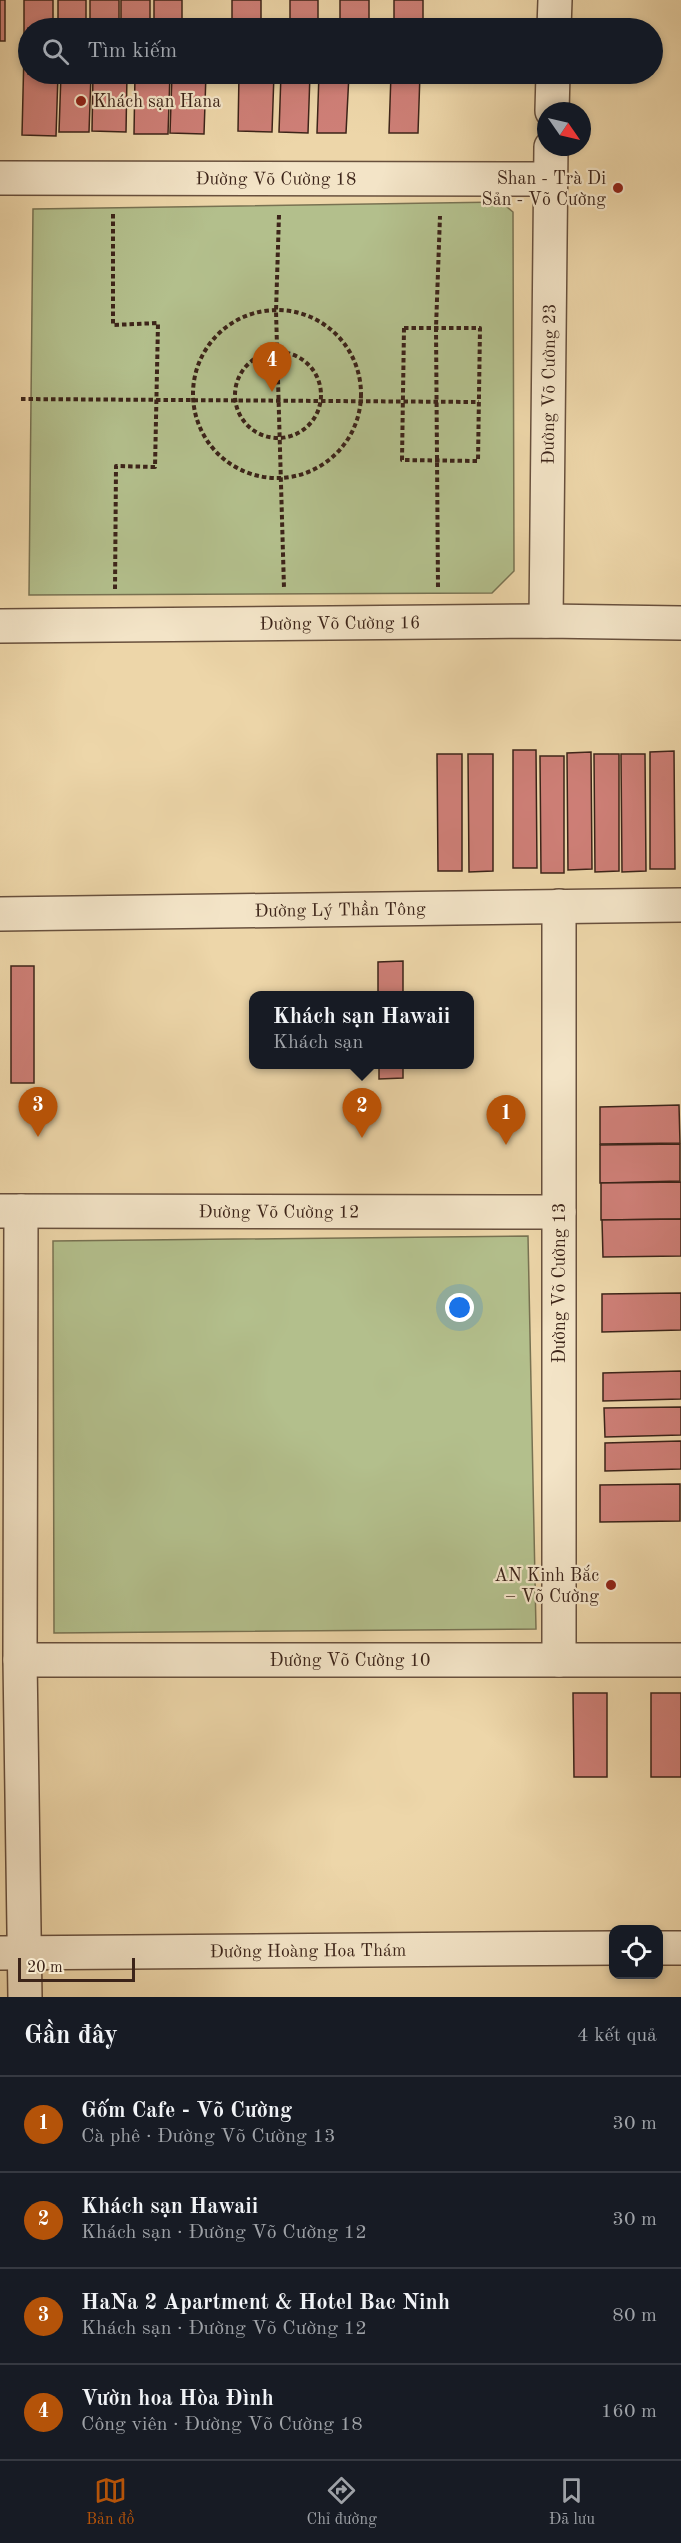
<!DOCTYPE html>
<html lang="vi">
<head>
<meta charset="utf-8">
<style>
	body { margin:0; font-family:"Old Standard TT",serif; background:#242831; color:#f1f3f6 }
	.controls { position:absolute; right:18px; bottom:18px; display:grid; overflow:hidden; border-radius:12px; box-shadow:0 3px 9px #0003 }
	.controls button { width:54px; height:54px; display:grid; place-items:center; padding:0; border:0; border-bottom:2px solid #363941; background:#171b24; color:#f1f3f6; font:30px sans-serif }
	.compass { position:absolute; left:537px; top:102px; width:54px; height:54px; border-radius:50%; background:#171b24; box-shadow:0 3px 9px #0003; rotate:124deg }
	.scale { position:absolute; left:18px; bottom:15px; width:117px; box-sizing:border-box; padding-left:6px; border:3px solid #3c2419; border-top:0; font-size:16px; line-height:21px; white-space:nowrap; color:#3c2419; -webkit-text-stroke:4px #f3e4c7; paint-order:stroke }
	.you { position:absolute; left:460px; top:1308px; width:21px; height:21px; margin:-15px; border:4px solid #fff; border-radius:50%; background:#1a73e8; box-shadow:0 0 0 9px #1a73e833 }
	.badge { display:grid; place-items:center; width:39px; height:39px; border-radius:50%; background:#b45309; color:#fff; font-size:20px; font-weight:700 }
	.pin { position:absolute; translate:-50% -50px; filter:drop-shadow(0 2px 3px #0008) }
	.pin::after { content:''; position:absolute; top:32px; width:21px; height:18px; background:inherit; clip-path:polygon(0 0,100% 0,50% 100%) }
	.popup { position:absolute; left:249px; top:991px; width:225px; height:78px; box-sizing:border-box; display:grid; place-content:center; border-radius:12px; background:#171b24; filter:drop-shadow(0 2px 4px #0005); font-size:20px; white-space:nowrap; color:#9ea1a6 }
	.popup b { font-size:22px; color:#f1f3f6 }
	.popup::after { content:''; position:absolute; left:50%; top:100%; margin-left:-12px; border:12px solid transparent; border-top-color:#171b24 }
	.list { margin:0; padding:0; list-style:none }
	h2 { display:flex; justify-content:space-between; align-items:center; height:78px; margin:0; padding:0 24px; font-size:26px }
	h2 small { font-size:20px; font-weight:400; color:#9ea1a6 }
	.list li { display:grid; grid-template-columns:39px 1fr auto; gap:18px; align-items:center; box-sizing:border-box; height:96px; padding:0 24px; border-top:2px solid #363941 }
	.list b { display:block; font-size:22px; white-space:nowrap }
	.list p { margin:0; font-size:20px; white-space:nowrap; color:#9ea1a6 }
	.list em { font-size:20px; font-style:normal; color:#9ea1a6 }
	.icon { flex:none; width:33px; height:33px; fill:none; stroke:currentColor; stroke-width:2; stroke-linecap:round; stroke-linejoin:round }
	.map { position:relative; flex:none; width:681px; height:1997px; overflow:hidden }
	.search { position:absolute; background:#171b24; box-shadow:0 3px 9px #0003; left:18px; right:18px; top:18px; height:66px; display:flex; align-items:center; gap:15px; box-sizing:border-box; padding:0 21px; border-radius:33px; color:#9ea1a6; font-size:22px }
	.sheet { height:462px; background:#171b24 }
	nav { display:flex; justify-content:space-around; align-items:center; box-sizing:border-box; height:84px; border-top:2px solid #363941; background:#171b24; font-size:16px; color:#9ea1a6 }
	nav a { display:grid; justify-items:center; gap:3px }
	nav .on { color:#b45309 }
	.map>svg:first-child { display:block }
	.green { fill:#b3bf8c; stroke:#787252; stroke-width:1.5 }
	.building { fill:#ce7f77; stroke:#3c2419; stroke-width:1.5 }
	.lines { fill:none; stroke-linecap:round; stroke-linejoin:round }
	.minor-casing { stroke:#68503d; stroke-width:36 }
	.path { stroke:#3c2419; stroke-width:4; stroke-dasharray:4.5 3; stroke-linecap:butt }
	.minor { stroke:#f3e4c7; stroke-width:33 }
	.poi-dot { fill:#8f2418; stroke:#f3e4c7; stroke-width:2 }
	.labels { text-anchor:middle; stroke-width:4.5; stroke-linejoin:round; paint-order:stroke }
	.poi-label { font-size:18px; fill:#3c2419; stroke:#f3e4c7; text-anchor:end }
	.street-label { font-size:18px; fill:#3c2419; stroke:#f3e4c7 }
</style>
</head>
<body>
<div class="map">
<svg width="681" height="1997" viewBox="0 0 681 1997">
	<rect width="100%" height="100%" fill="#edd6a9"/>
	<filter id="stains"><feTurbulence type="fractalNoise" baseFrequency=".00333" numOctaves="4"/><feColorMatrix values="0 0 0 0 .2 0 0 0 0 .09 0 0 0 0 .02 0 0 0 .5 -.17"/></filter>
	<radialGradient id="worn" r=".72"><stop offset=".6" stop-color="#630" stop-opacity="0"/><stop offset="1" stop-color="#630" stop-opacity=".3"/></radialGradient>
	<g class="green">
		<path d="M501 202 513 212 514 571 492 593 29 595 33 209Z"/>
		<path d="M528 1236 536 1629 54 1633 53 1241Z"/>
	</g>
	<g class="building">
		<rect x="0" y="0" width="5" height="41"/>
		<path d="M24 0H53V28H28V41L24 42Z"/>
		<rect x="58" y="0" width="28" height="28"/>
		<rect x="90" y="0" width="29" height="28"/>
		<rect x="121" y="0" width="29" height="28"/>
		<rect x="154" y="0" width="28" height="28"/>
		<rect x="232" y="0" width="29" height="28"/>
		<rect x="290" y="0" width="28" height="28"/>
		<rect x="340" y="0" width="29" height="28"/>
		<rect x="394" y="0" width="29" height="28"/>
		<path d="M24 52H28V74H58L56 136 22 135Z"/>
		<path d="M61 74H91L89 132H59Z"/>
		<path d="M93 74H127L126 132 92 131Z"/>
		<path d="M135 74H170L168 134H134Z"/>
		<path d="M172 74H206L204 134 170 133Z"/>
		<path d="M239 74H274L272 132 238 131Z"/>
		<path d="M281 74H310L308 133 279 132Z"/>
		<path d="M319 74H349L346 133H317Z"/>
		<path d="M391 74H420L418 133H389Z"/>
		<path d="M513 750H536L537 868H513Z"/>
		<path d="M674 751 675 869H650V752Z"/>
		<path d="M591 752 592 869 568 870 567 753Z"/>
		<path d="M437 754H462V871H438Z"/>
		<path d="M468 754H493V871L469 872Z"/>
		<path d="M594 754H619V871L595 872Z"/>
		<path d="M621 754H645L646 871 622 872Z"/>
		<path d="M540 756H564V873H541Z"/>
		<path d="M403 961V996H378V962Z"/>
		<rect x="11" y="966" width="23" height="117"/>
		<path d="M379 1064H403V1078L379 1079Z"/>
		<path d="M679 1105 680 1143 600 1144V1107Z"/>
		<path d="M680 1144V1181L600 1183V1145Z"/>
		<path d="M681 1182V1219L601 1220V1183Z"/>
		<path d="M681 1219V1256L603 1257 602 1220Z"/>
		<path d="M681 1293V1330L602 1332V1294Z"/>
		<path d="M681 1371V1399L603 1401V1373Z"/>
		<path d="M681 1407V1435L605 1437 604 1408Z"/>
		<path d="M681 1441V1469L605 1471V1443Z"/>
		<path d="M680 1484V1521L600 1522V1485Z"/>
		<path d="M573 1693H607V1777H574Z"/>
		<rect x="651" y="1693" width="30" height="84"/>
	</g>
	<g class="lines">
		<defs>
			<g id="minor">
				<path d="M554 28 555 0"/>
				<path d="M552 111 553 74"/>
				<path id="s1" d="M0 178 551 179"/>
				<path id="s2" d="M546 621 551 147"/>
				<path id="s3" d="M0 626 546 621 681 623"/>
				<path id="s4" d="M0 914 681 905"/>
				<path id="s5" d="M0 1211 559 1212"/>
				<path d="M21 1211 20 1660 25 1997"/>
				<path id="s6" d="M20 1660H681"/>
				<path d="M559 1660V906"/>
				<path d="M658 1948H681"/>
				<path id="s7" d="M0 1953 614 1948"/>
			</g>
		</defs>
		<use href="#minor" class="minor-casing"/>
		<g class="path">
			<path d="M113 214V325L158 323 155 467 116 466 115 590"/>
			<path d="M279 215 276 311 284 588"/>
			<circle cx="277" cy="394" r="84"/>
			<path d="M404 328H480L478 461 402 460Z"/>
			<circle cx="278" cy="395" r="43"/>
			<path d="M21 399 479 402"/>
			<path d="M438 587 436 328 440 216"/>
		</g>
		<use href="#minor" class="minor"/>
	</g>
	<g class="poi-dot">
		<circle cx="81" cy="101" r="6"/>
		<circle cx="618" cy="188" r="6"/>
		<circle cx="611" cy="1585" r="6"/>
	</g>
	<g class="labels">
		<g class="poi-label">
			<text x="93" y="107" text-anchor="start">Khách sạn Hana</text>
			<text x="606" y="184">Shan - Trà Di<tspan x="606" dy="21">Sản - Võ Cường</tspan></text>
			<text x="599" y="1581">AN Kinh Bắc<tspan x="599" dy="21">– Võ Cường</tspan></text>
		</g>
		<g class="street-label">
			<text dy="6" stroke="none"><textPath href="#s1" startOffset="276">Đường Võ Cường 18</textPath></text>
			<text dy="6" stroke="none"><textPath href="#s2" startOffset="237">Đường Võ Cường 23</textPath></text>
			<text dy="6" stroke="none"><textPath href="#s3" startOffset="340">Đường Võ Cường 16</textPath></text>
			<text dy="6" stroke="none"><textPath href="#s4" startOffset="340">Đường Lý Thần Tông</textPath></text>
			<text dy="6" stroke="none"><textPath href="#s5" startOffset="279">Đường Võ Cường 12</textPath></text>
			<text transform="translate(559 1283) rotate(-90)" y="6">Đường Võ Cường 13</text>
			<text dy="6" stroke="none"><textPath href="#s6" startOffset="330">Đường Võ Cường 10</textPath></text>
			<text dy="6" stroke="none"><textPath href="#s7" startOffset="308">Đường Hoàng Hoa Thám</textPath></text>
		</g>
	</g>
	<rect width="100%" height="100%" filter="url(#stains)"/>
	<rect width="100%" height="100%" fill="url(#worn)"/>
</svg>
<div class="controls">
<button><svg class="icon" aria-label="locate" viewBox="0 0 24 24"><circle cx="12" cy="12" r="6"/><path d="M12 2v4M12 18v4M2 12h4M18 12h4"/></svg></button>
</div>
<svg class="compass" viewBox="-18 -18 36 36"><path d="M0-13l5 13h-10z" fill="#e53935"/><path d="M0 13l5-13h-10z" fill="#9ea1a6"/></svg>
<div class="scale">20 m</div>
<div class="you"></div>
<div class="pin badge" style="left:506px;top:1145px">1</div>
<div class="pin badge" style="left:362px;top:1138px">2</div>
<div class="popup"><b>Khách sạn Hawaii</b>Khách sạn</div>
<div class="pin badge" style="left:38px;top:1137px">3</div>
<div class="pin badge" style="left:272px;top:392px">4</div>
<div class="search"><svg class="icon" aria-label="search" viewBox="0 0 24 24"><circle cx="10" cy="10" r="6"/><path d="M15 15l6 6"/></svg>Tìm kiếm</div>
</div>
<section class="sheet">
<h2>Gần đây<small>4 kết quả</small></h2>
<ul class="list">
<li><span class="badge">1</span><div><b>Gốm Cafe - Võ Cường</b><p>Cà phê · Đường Võ Cường 13</p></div><em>30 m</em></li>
<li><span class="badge">2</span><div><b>Khách sạn Hawaii</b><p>Khách sạn · Đường Võ Cường 12</p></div><em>30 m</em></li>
<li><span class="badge">3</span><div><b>HaNa 2 Apartment &amp; Hotel Bac Ninh</b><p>Khách sạn · Đường Võ Cường 12</p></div><em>80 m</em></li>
<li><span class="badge">4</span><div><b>Vườn hoa Hòa Đình</b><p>Công viên · Đường Võ Cường 18</p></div><em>160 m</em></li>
</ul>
</section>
<nav>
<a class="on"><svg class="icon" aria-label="map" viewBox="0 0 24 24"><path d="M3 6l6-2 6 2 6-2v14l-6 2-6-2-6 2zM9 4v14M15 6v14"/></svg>Bản đồ</a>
<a><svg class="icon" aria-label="directions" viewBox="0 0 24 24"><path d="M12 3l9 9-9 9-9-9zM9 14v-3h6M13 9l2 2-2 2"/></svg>Chỉ đường</a>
<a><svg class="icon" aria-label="saved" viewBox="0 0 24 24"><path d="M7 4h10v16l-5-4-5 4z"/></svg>Đã lưu</a>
</nav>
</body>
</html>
